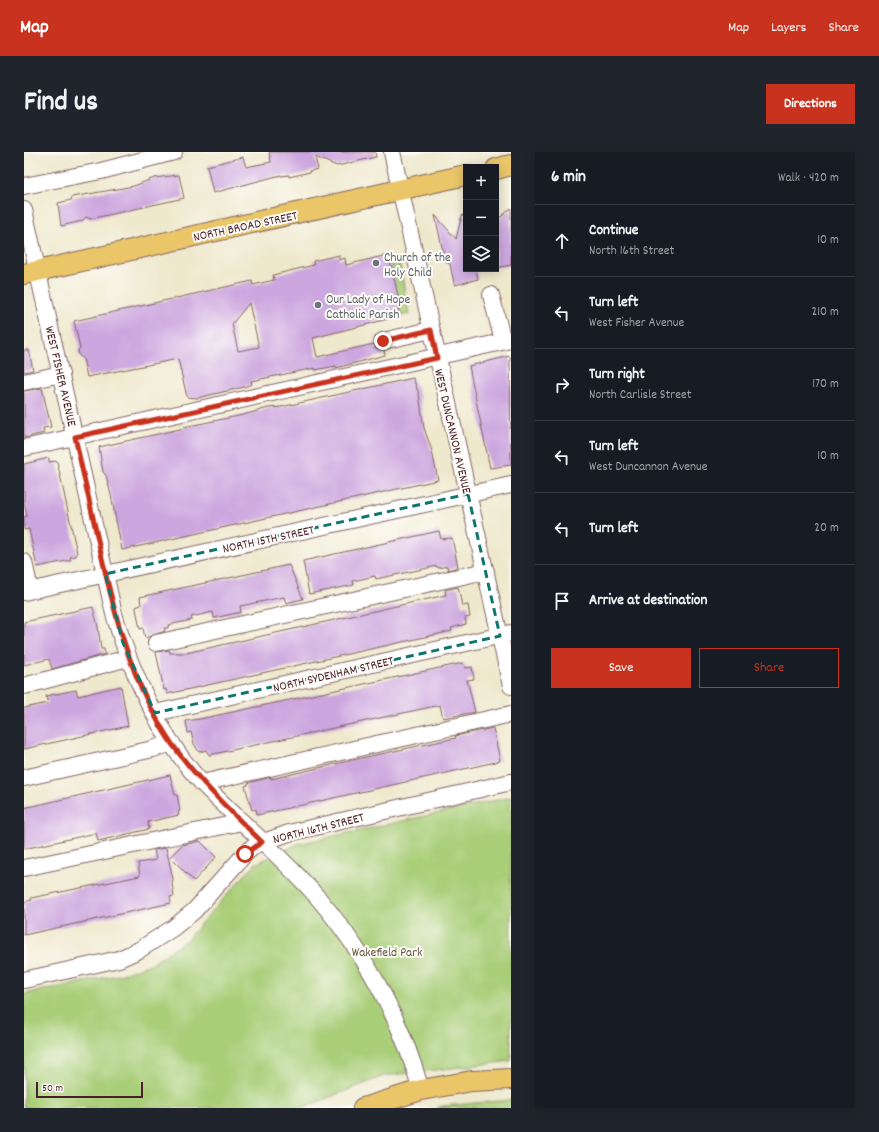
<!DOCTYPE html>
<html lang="en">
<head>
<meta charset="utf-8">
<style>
	body { margin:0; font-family:Dekko,sans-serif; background:#20242c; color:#f1f3f6 }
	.controls { position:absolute; right:12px; top:12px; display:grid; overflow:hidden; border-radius:0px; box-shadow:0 2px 10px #0003 }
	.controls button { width:36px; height:36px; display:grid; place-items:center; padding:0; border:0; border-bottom:1px solid #363941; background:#171b24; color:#f1f3f6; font:20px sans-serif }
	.scale { position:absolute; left:12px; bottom:10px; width:107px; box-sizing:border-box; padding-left:4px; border:2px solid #4a1f2b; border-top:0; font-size:11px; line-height:14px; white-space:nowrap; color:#4a1f2b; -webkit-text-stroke:3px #fdfcf7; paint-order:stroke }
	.stop { position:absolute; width:12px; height:12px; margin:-9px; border:3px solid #c8321e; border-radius:50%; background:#fff }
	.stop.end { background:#c8321e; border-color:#fff; box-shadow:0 1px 4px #0008 }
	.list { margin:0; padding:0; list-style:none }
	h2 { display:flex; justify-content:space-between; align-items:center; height:52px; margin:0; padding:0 16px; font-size:17px }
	h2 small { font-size:13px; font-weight:400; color:#9ea1a6 }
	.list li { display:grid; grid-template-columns:26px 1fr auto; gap:12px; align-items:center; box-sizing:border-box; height:72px; padding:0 16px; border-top:1px solid #363941 }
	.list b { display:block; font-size:15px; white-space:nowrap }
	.list p { margin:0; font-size:13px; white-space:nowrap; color:#9ea1a6 }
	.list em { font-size:13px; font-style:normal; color:#9ea1a6 }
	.actions { display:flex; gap:8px; padding:12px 16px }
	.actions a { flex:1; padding:9px 0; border:1px solid #c8321e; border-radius:0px; text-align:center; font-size:14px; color:#c8321e }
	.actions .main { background:#c8321e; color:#fff }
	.icon { flex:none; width:22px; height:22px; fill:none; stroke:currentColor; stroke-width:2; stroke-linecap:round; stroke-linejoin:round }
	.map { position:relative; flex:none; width:487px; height:956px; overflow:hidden; border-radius:0px }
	header { display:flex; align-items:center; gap:24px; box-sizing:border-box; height:56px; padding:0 20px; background:#c8321e; color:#fff }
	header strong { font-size:19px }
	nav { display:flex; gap:22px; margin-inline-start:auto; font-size:14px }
	.intro { display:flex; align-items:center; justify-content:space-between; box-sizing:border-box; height:96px; padding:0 24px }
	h1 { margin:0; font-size:28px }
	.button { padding:10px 18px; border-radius:0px; background:#c8321e; color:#fff; font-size:14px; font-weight:700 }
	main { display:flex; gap:24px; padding:0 24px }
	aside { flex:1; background:#171b24; border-radius:0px; box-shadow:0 2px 10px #0003 }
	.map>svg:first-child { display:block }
	.green { fill:#a9ce78; stroke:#7a7652 }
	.building { fill:#cca6df; fill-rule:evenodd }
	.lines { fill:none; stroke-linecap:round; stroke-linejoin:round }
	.minor-casing { stroke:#836563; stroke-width:18 }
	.major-casing { stroke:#836563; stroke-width:22 }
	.minor { stroke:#fff; stroke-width:16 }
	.major { stroke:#eac669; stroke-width:20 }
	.route { stroke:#c8321e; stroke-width:5 }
	.marked { fill:none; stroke:#0f766e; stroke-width:3; stroke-dasharray:8 5; stroke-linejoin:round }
	.worship-dot { fill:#6b7280; stroke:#fdfcf7; stroke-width:1.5 }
	.labels { text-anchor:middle; stroke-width:4; stroke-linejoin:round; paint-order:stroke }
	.street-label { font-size:13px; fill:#4a1f2b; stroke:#fdfcf7 }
	.worship-label { font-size:13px; fill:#5b616d; stroke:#fdfcf7; text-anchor:start }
	.park-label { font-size:13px; fill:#665442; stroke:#fdfcf7 }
</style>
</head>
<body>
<header>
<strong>Map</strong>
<nav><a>Map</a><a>Layers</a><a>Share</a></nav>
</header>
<div class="intro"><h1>Find us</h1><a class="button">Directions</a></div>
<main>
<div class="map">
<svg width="487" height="956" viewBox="0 0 487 956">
	<rect width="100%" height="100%" fill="#fdfcf7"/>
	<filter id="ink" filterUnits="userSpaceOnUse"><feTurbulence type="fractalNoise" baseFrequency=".025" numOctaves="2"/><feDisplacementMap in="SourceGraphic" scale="8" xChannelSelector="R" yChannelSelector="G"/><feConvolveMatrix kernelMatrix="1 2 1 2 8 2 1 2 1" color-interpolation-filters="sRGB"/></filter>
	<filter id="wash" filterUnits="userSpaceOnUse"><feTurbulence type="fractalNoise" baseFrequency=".012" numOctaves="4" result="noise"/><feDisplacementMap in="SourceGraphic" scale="16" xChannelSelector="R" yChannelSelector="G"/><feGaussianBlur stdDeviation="0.9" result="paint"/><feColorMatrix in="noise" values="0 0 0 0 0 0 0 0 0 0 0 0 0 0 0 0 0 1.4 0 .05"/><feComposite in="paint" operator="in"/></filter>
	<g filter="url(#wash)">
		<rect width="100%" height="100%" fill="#eee8cc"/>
		<g class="green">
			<path d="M375 109 385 162 377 164 367 111Z"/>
			<path d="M487 645V909L360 924 278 956H0V842L99 822 129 811 162 788 231 712 274 692Z"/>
			<path d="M487 948V956H413L419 954Z"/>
		</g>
		<g id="blocks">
			<g class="building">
				<path d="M245 0H351L352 5 313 14 291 5 294 17 285 19 286 20 265 25V23L257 24V23L189 41 183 14 219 5 222 15 247 10Z"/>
				<path d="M155 23 160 46 66 67 62 65 58 69 37 74 34 51 47 48 48 45 110 34 130 26Z"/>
				<path d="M487 56V113L472 116V64L477 65Z"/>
				<path d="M411 63 432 87 438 63 442 64V117H452L454 127 431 133 430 131 426 112 421 109Z"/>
				<path d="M315 103V108L321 106 322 113 363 103 364 111 366 110 377 156 374 157 376 164 289 186 293 205 350 192 352 196 360 198 361 203 312 216V214L291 218V216L227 229 228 232 220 235 173 246 163 245 154 207 63 225 59 206 55 204 54 198 56 196 50 169 228 129 229 133 250 128 249 123 290 113 289 109ZM225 151 235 195 214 199 208 172Z"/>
				<path d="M0 198H5L9 218 0 220Z"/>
				<path d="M486 204 487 313 466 316 445 214Z"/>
				<path d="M389 226 395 242 400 276 408 299 414 328 98 398 87 343 82 323 79 320 75 295 161 276 160 275 219 263 244 256 257 255Z"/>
				<path d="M18 236 27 275 19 276 20 281 0 286V239Z"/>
				<path d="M25 306V310L33 309 53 401 52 404 46 405 47 408 13 415 5 377 0 378V365L3 364 0 351V312Z"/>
				<path d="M415 379 417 387 428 386 434 415 424 418 423 414 414 416 413 414 352 427 351 424 329 429 330 433 285 442 279 409Z"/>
				<path d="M265 413 279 447 262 451 260 445 216 454 217 460 190 466 189 460 167 465 168 468 144 473V476H140L141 479 121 486 119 476 116 477 112 457V455L117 453 116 445Z"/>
				<path d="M434 435 438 454 444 453 446 465 441 466 442 472 427 476 428 479 143 542 142 537 140 538 132 500 145 498 146 501H162L422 443 421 438Z"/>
				<path d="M69 455 74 475 77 497H80L81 502 28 517 25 507 0 513V470Z"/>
				<path d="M439 511 442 516 448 515 450 527 443 528 451 560 419 566 416 553 185 603 182 598 175 600 170 592 167 580 164 581 162 569 176 567Z"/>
				<path d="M97 534 104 574 0 597V556L24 551 22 544 52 538 54 544Z"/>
				<path d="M469 576 476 609 233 663 232 657 228 658 221 634 224 633V631L247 625V627L333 607 432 586 431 584Z"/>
				<path d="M146 623 151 643H153L156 659H154L155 663 124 670 125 677 74 689 72 681 0 697V656Z"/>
				<path d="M176 689 192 705 170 729 146 705 158 693Z"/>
				<path d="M142 696 149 727 148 732 150 744 146 745 147 751 0 783V750L8 748 7 746 116 724 114 711 132 708 130 698Z"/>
			</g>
		</g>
	</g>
	<g filter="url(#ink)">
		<use href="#blocks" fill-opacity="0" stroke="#836563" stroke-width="1"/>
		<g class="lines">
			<defs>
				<g id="minor">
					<path d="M368 0 487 534"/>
					<path d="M0 34 77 19 150 0"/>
					<path d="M0 58 90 462C106 518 138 589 179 632 217 671 260 706 295 747 343 804 377 867 397 938"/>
					<path d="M467 143 479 189"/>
					<path d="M359 189 407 178"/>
					<path d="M0 230 37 222"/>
					<path d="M0 296 487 188"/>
					<path d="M0 410 6 438"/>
					<path d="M0 440 487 333"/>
					<path d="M132 491 462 419"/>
					<path d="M0 534 104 506"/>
					<path d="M131 561 487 481"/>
					<path d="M0 626 129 597 148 591"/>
					<path d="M178 631 487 562"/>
					<path d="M0 716 218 670"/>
					<path d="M0 828 95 807 115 798 149 776 170 759 221 702 231 693 265 681 487 630"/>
				</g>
				<g id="major">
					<path d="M472 17 487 13"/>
					<path d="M0 122 442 23"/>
					<path d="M339 956 397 938 448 929 487 927"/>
				</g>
			</defs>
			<use href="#minor" class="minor-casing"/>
			<use href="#major" class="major-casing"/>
			<use href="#minor" class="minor"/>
			<use href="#major" class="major"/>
		</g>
	</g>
	<g class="lines" filter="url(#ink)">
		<path class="route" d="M221 702 238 690C206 659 174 628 148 592 108 533 91 465 76 397 68 360 59 322 51 285L413 206 407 178 359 189"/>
	</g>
	<path class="marked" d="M444 342 476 484 131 561 99 491 81 422Z"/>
	<g class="worship-dot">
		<circle cx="352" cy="111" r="4"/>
		<circle cx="294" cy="153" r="4"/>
	</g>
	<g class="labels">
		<g class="street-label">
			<text transform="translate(221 73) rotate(-12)" y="5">NORTH BROAD STREET</text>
			<text transform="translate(38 224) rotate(77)" y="5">WEST FISHER AVENUE</text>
			<text transform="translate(430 279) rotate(77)" y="5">WEST DUNCANNON AVENUE</text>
			<text transform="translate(244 386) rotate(-12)" y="5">NORTH 15TH STREET</text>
			<text transform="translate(309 521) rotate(-13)" y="5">NORTH SYDENHAM STREET</text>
			<text transform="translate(294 675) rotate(-14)" y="5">NORTH 16TH STREET</text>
		</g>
		<g class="worship-label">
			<text x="360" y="109">Church of the<tspan x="360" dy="15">Holy Child</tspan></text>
			<text x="302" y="151">Our Lady of Hope<tspan x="302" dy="15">Catholic Parish</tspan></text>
		</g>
		<g class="park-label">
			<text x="363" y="804">Wakefield Park</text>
		</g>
	</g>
</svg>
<div class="controls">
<button>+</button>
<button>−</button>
<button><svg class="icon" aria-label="layers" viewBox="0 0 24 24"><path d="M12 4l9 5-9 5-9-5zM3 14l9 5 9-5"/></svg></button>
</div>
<div class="scale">50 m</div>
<div class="stop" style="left:221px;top:702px"></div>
<div class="stop end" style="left:359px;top:189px"></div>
</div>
<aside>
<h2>6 min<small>Walk · 420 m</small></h2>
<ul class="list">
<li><svg class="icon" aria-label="ahead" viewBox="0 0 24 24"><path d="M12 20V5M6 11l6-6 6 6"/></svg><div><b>Continue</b><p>North 16th Street</p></div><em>10 m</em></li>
<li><svg class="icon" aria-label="left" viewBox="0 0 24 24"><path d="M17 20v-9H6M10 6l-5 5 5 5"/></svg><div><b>Turn left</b><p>West Fisher Avenue</p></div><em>210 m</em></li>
<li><svg class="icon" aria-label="right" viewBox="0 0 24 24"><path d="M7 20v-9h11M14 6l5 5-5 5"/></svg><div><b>Turn right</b><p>North Carlisle Street</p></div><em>170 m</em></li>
<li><svg class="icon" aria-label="left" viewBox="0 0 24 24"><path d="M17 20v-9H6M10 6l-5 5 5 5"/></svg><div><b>Turn left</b><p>West Duncannon Avenue</p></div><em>10 m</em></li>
<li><svg class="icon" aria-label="left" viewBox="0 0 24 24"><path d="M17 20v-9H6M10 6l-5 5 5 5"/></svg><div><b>Turn left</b></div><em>20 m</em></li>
<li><svg class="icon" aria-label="arrive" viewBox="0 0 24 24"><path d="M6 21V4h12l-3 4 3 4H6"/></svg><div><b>Arrive at destination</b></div></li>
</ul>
<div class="actions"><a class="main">Save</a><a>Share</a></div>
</aside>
</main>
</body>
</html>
